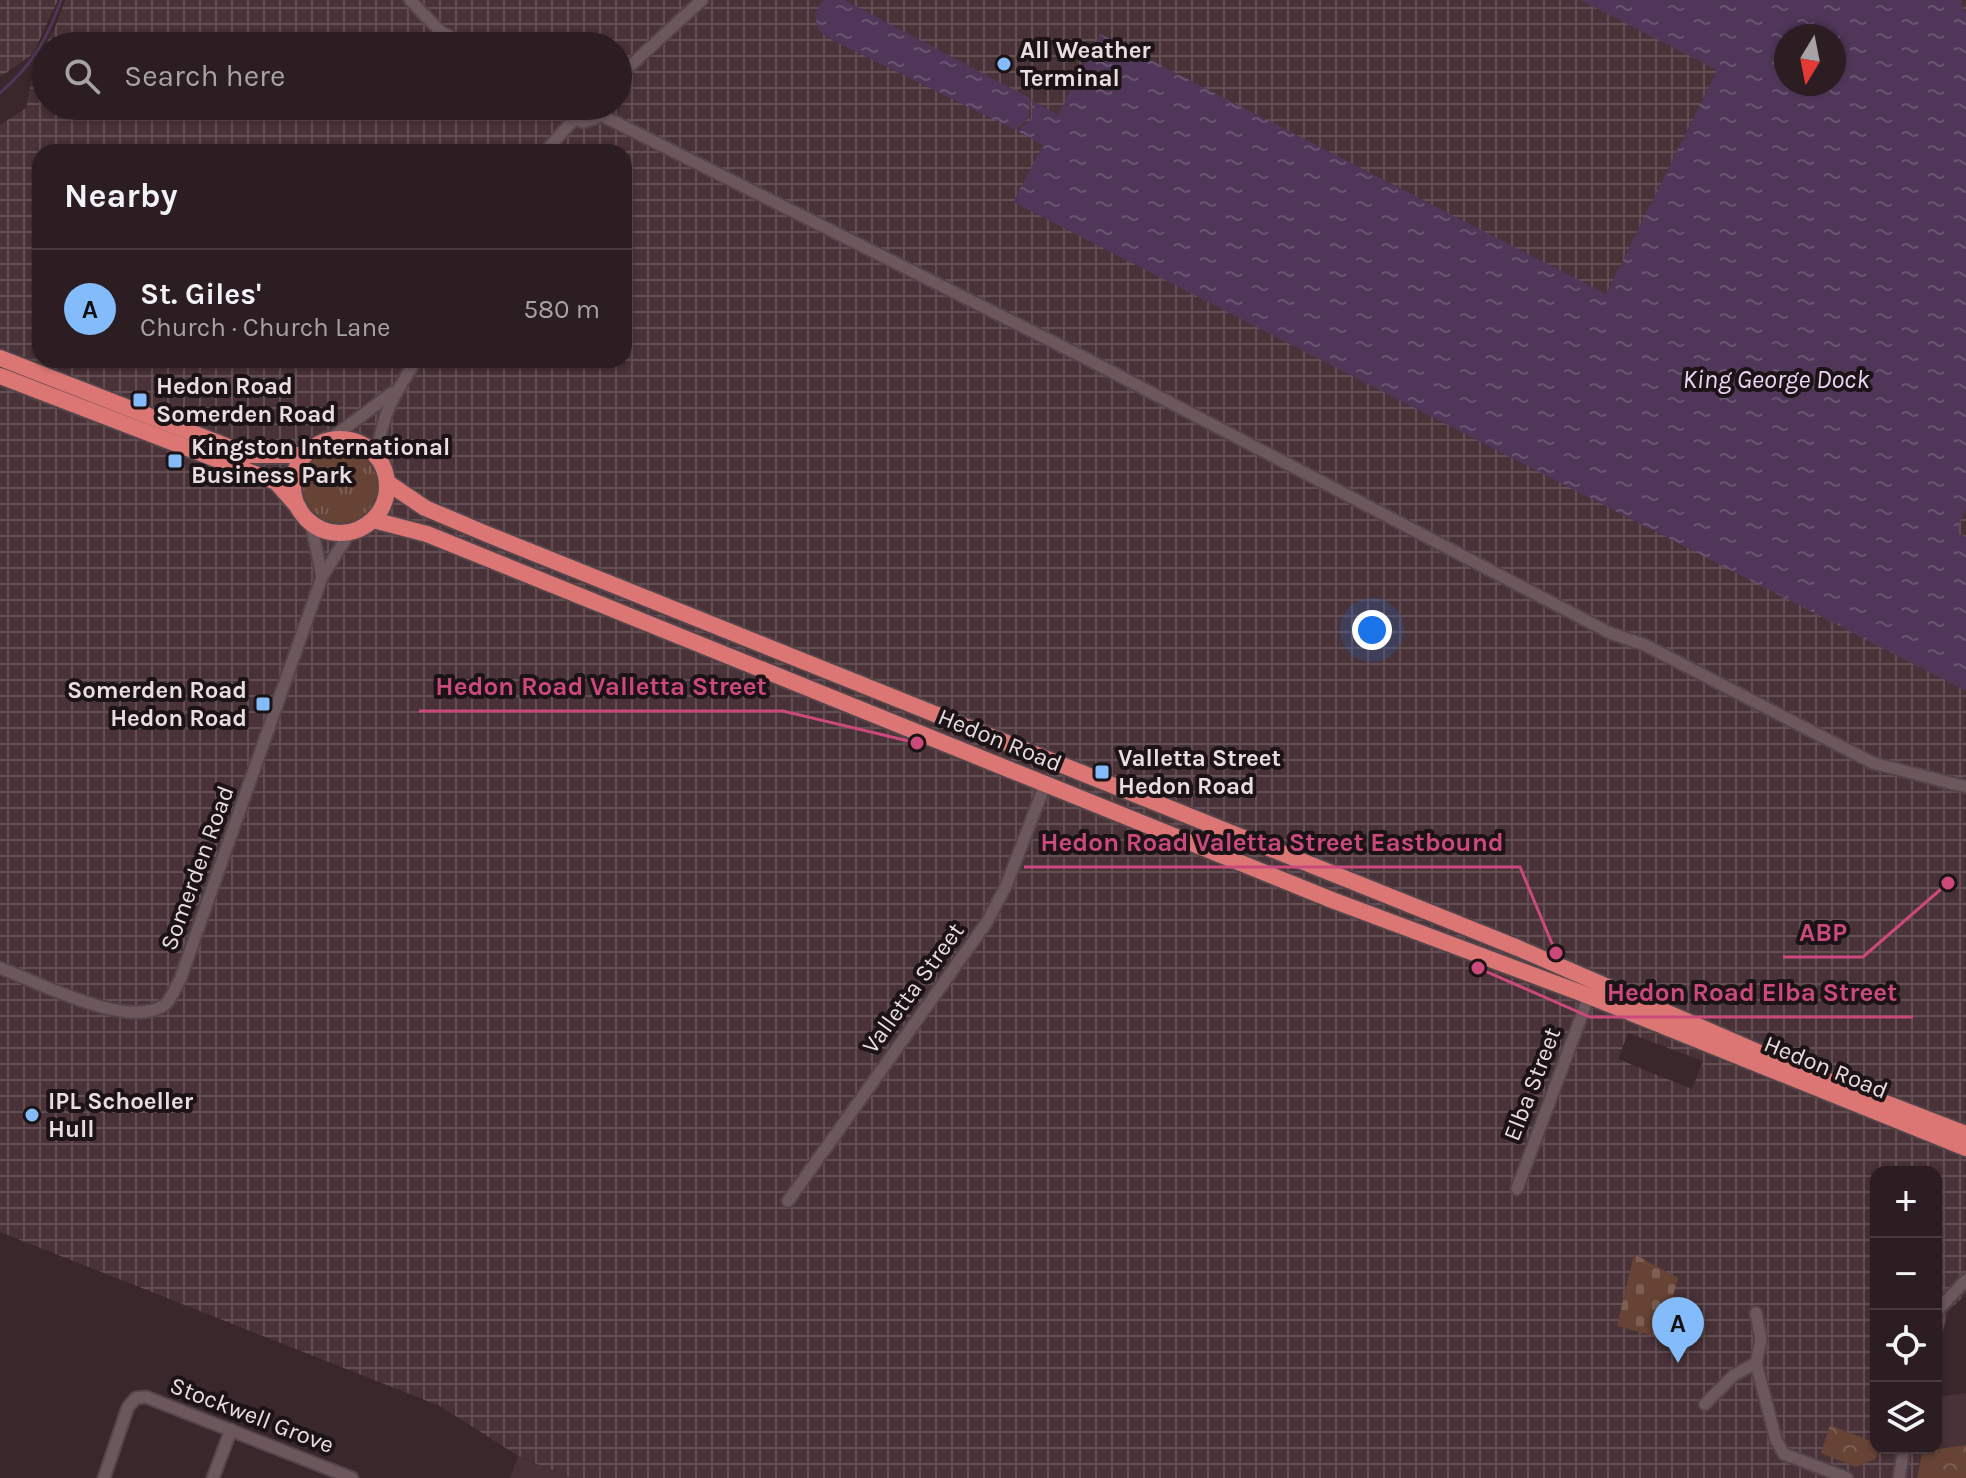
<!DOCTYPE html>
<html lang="en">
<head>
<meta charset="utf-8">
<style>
	body { margin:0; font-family:Karla,sans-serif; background:#372a2e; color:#f1f3f6 }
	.controls { position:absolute; right:24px; bottom:24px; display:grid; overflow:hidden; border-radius:16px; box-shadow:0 2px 6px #0004 }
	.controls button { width:72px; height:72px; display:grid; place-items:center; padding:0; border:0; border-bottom:2px solid #473b3f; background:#2b1d21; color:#f1f3f6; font:40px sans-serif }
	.compass { position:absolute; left:1774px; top:24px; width:72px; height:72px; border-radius:50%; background:#2b1d21; box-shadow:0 2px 6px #0004; rotate:190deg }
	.you { position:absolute; left:1372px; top:630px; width:28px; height:28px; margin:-20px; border:6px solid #fff; border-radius:50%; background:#1a73e8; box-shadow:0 0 0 12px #1a73e833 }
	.badge { display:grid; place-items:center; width:52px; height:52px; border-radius:50%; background:#84bcfb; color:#111; font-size:26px; font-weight:700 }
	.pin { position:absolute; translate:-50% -66px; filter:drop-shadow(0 2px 4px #0008) }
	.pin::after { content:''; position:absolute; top:42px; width:28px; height:24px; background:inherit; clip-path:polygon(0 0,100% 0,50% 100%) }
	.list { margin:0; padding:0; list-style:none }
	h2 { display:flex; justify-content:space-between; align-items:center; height:104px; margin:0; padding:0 32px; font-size:34px }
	h2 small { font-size:26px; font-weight:400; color:#a6a2a5 }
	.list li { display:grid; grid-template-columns:52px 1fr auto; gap:24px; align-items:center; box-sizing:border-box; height:120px; padding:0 32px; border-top:2px solid #473b3f }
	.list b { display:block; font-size:30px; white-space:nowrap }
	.list p { margin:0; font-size:26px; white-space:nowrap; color:#a6a2a5 }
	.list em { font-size:26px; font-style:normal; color:#a6a2a5 }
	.icon { flex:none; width:44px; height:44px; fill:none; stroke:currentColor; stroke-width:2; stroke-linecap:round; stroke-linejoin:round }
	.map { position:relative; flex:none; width:1966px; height:1478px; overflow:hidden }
	.search { position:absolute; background:#2b1d21; box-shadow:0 2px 6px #0004; left:32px; top:32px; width:600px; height:88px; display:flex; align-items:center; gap:20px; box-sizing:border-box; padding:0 28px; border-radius:44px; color:#a6a2a5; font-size:30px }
	.panel { position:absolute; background:#2b1d21; box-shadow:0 2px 6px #0004; left:32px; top:144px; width:600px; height:224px; border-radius:24px }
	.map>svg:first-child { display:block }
	.built { fill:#493238 }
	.industrial { fill:url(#industrial-grid); fill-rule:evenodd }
	.grass { fill:url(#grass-tufts) }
	.cemetery { fill:url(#cemetery-stones) }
	.park { fill:url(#park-crowns) }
	.water { fill:url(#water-ripples); fill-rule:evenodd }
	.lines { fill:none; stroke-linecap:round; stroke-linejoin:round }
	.stream { stroke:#503759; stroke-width:3 }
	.minor-casing { stroke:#54454a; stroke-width:15 }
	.highway-casing { stroke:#54454a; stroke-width:20 }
	.minor { stroke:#6c575d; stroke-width:11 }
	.highway { stroke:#db7674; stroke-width:16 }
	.poi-dot { fill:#84bcfb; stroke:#1b1315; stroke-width:3 }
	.labels { text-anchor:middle; stroke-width:8; stroke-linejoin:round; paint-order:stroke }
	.poi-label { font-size:24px; font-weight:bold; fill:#e9dde0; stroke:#1b1315; text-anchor:start }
	.street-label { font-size:24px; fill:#e9dde0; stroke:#1b1315 }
	.water-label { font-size:26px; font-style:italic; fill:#eed4f7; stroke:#1b1315 }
	.leader { fill:none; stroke:#cc497c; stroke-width:3 }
	.callout-dot { fill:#cc497c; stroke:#1b1315; stroke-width:3 }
	.callout-label { font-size:26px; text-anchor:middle; font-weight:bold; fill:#cc497c; stroke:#1b1315; stroke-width:8; stroke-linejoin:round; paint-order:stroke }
</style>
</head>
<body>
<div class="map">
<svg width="1966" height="1478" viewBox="0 0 1966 1478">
	<defs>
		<pattern id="industrial-grid" width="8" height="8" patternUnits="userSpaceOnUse" patternTransform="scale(2)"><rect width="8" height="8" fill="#493238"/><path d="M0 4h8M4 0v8" fill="none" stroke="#634f54"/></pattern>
		<pattern id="grass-tufts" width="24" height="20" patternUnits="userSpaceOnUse" patternTransform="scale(2)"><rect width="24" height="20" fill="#664335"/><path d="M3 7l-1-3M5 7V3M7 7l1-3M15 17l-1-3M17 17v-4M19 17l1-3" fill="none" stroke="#7c5e52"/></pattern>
		<pattern id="cemetery-stones" width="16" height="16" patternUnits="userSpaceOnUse" patternTransform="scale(2)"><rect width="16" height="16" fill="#664335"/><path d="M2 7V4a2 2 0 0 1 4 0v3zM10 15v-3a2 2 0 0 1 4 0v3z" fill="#7c5e52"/></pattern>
		<pattern id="park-crowns" width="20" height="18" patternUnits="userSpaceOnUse" patternTransform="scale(2)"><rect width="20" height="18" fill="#664335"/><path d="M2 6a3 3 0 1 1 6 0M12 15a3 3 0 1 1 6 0" fill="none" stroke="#7c5e52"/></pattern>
		<pattern id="water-ripples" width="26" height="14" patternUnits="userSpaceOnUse" patternTransform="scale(2)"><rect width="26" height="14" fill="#503759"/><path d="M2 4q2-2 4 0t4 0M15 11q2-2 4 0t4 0" fill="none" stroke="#695471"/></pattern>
	</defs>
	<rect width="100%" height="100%" fill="#39272c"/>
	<g class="built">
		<path d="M1966 1393V1445L1922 1451V1448H1936V1397Z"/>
		<path d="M518 1456 571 1478H510Z"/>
	</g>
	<g class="industrial">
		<path d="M0 0H58L33 54 0 77Z"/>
		<path d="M65 0H1966V1294L1948 1312 1936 1357V1172H1876V1448H1922L1917 1478H571L518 1456 440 1406 0 1232V125L26 108 35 63 55 28ZM1786 36H1834V84H1786ZM46 46H618V106H46ZM40 152H624V360H40ZM1628 1033 1703 1061 1692 1089 1618 1059Z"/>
	</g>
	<circle class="grass" cx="339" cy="486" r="38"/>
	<path class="cemetery" d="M1634 1254 1678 1278 1661 1338 1617 1326Z"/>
	<g class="park">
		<path d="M1830 1425 1873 1442 1878 1454 1875 1459 1856 1467 1821 1453Z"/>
		<path d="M1966 1445V1478H1917L1922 1451Z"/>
	</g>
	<g class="water">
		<path d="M823 0H844L1030 98 1029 118 1015 130 826 37 818 29 815 14Z"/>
		<path d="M1580 0H1960L1966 13V509L1959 524V534L1966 537V691L1013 202 1043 145 1017 131 1032 119V100L1058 115 1100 34 1606 294 1717 70ZM1834 36V84H1786V36Z"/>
	</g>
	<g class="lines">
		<path class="stream" d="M0 93C32 65 47 40 61 0"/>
		<defs>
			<g id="minor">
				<path d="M410 0 441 32 469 46"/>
				<path d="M618 77 702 0"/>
				<path d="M570 106 575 118 583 122 596 118 600 106"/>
				<path d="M599 114 1091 361 1610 633 1645 645 1873 763 1966 787"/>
				<path d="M545 152 575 118"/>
				<path d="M329 440 392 393"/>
				<path d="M377 457C382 411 394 397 416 360"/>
				<path d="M311 523 322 577"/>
				<path d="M0 968C38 982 126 1029 163 1006 170 1002 175 988 180 980L322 577 350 532"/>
				<path d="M1517 1189 1589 996"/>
				<path d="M788 1201 987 922 1006 886 1045 785"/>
				<path d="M1936 1312 1966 1280"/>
				<path d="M1756 1313 1761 1340 1756 1363"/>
				<path d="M1705 1404 1734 1375 1756 1363 1776 1440 1784 1454 1847 1478"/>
				<path d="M104 1478 128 1407 136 1398 146 1397 352 1478"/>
				<path d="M213 1478 231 1430"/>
				<path d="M1899 1478 1904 1448"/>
			</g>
			<g id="highway">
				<path d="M0 358 249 455H305"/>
				<path d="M0 376 276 482 299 508"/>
				<circle cx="340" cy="486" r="47"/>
				<path d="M388 483 425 508 489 535 1518 948 1790 1066 1966 1134"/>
				<path d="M373 520 427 534 1332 900 1589 996 1966 1148"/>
			</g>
		</defs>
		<use href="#minor" class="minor-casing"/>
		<use href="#highway" class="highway-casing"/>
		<use href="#minor" class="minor"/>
		<use href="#highway" class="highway"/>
	</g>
	<g class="poi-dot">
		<circle cx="1004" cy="64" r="8"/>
		<rect x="132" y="392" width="16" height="16" rx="4"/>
		<rect x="167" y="453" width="16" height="16" rx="4"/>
		<rect x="255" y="696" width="16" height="16" rx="4"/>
		<rect x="1094" y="764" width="16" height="16" rx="4"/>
		<circle cx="32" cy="1115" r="8"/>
	</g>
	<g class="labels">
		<g class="poi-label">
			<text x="1020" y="58">All Weather<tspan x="1020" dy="28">Terminal</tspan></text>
			<text x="156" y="394">Hedon Road<tspan x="156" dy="28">Somerden Road</tspan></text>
			<text x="191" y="455">Kingston International<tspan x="191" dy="28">Business Park</tspan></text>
			<text x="247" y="698" text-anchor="end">Somerden Road<tspan x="247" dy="28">Hedon Road</tspan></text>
			<text x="1118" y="766">Valletta Street<tspan x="1118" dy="28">Hedon Road</tspan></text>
			<text x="48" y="1109">IPL Schoeller<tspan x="48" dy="28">Hull</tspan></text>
		</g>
		<g class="street-label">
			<text transform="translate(1000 740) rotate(22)" y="8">Hedon Road</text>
			<text transform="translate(197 868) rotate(-70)" y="8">Somerden Road</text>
			<text transform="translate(913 988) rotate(-54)" y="8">Valletta Street</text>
			<text transform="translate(1826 1067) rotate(22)" y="8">Hedon Road</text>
			<text transform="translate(1532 1084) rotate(-69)" y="8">Elba Street</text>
			<text transform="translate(252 1415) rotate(21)" y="8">Stockwell Grove</text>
		</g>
		<g class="water-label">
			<text x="1776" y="388">King George Dock</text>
		</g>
	</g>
	<path class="leader" d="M917 743L783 711H419M1556 953L1520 867H1024M1948 883L1863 957H1783M1478 968L1590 1017H1913"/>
	<g class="callout-dot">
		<circle cx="917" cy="743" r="8"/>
		<circle cx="1556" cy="953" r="8"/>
		<circle cx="1948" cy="883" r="8"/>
		<circle cx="1478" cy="968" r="8"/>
	</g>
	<g class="callout-label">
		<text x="601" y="695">Hedon Road Valletta Street</text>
		<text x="1272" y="851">Hedon Road Valetta Street Eastbound</text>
		<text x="1823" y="941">ABP</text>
		<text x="1752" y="1001">Hedon Road Elba Street</text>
	</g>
</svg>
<div class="controls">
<button>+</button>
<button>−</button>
<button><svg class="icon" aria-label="locate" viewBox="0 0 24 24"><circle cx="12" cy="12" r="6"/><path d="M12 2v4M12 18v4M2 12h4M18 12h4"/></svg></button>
<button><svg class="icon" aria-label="layers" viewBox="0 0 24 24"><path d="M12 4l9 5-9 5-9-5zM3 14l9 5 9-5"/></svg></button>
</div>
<svg class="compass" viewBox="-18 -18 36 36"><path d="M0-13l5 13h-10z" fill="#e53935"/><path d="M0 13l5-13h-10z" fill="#a6a2a5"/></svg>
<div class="you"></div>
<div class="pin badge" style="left:1678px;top:1363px">A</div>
<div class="search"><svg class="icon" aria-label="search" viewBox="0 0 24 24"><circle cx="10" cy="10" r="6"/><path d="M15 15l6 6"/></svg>Search here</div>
<section class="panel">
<h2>Nearby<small></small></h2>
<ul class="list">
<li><span class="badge">A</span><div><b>St. Giles'</b><p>Church · Church Lane</p></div><em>580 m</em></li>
</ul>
</section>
</div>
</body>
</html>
